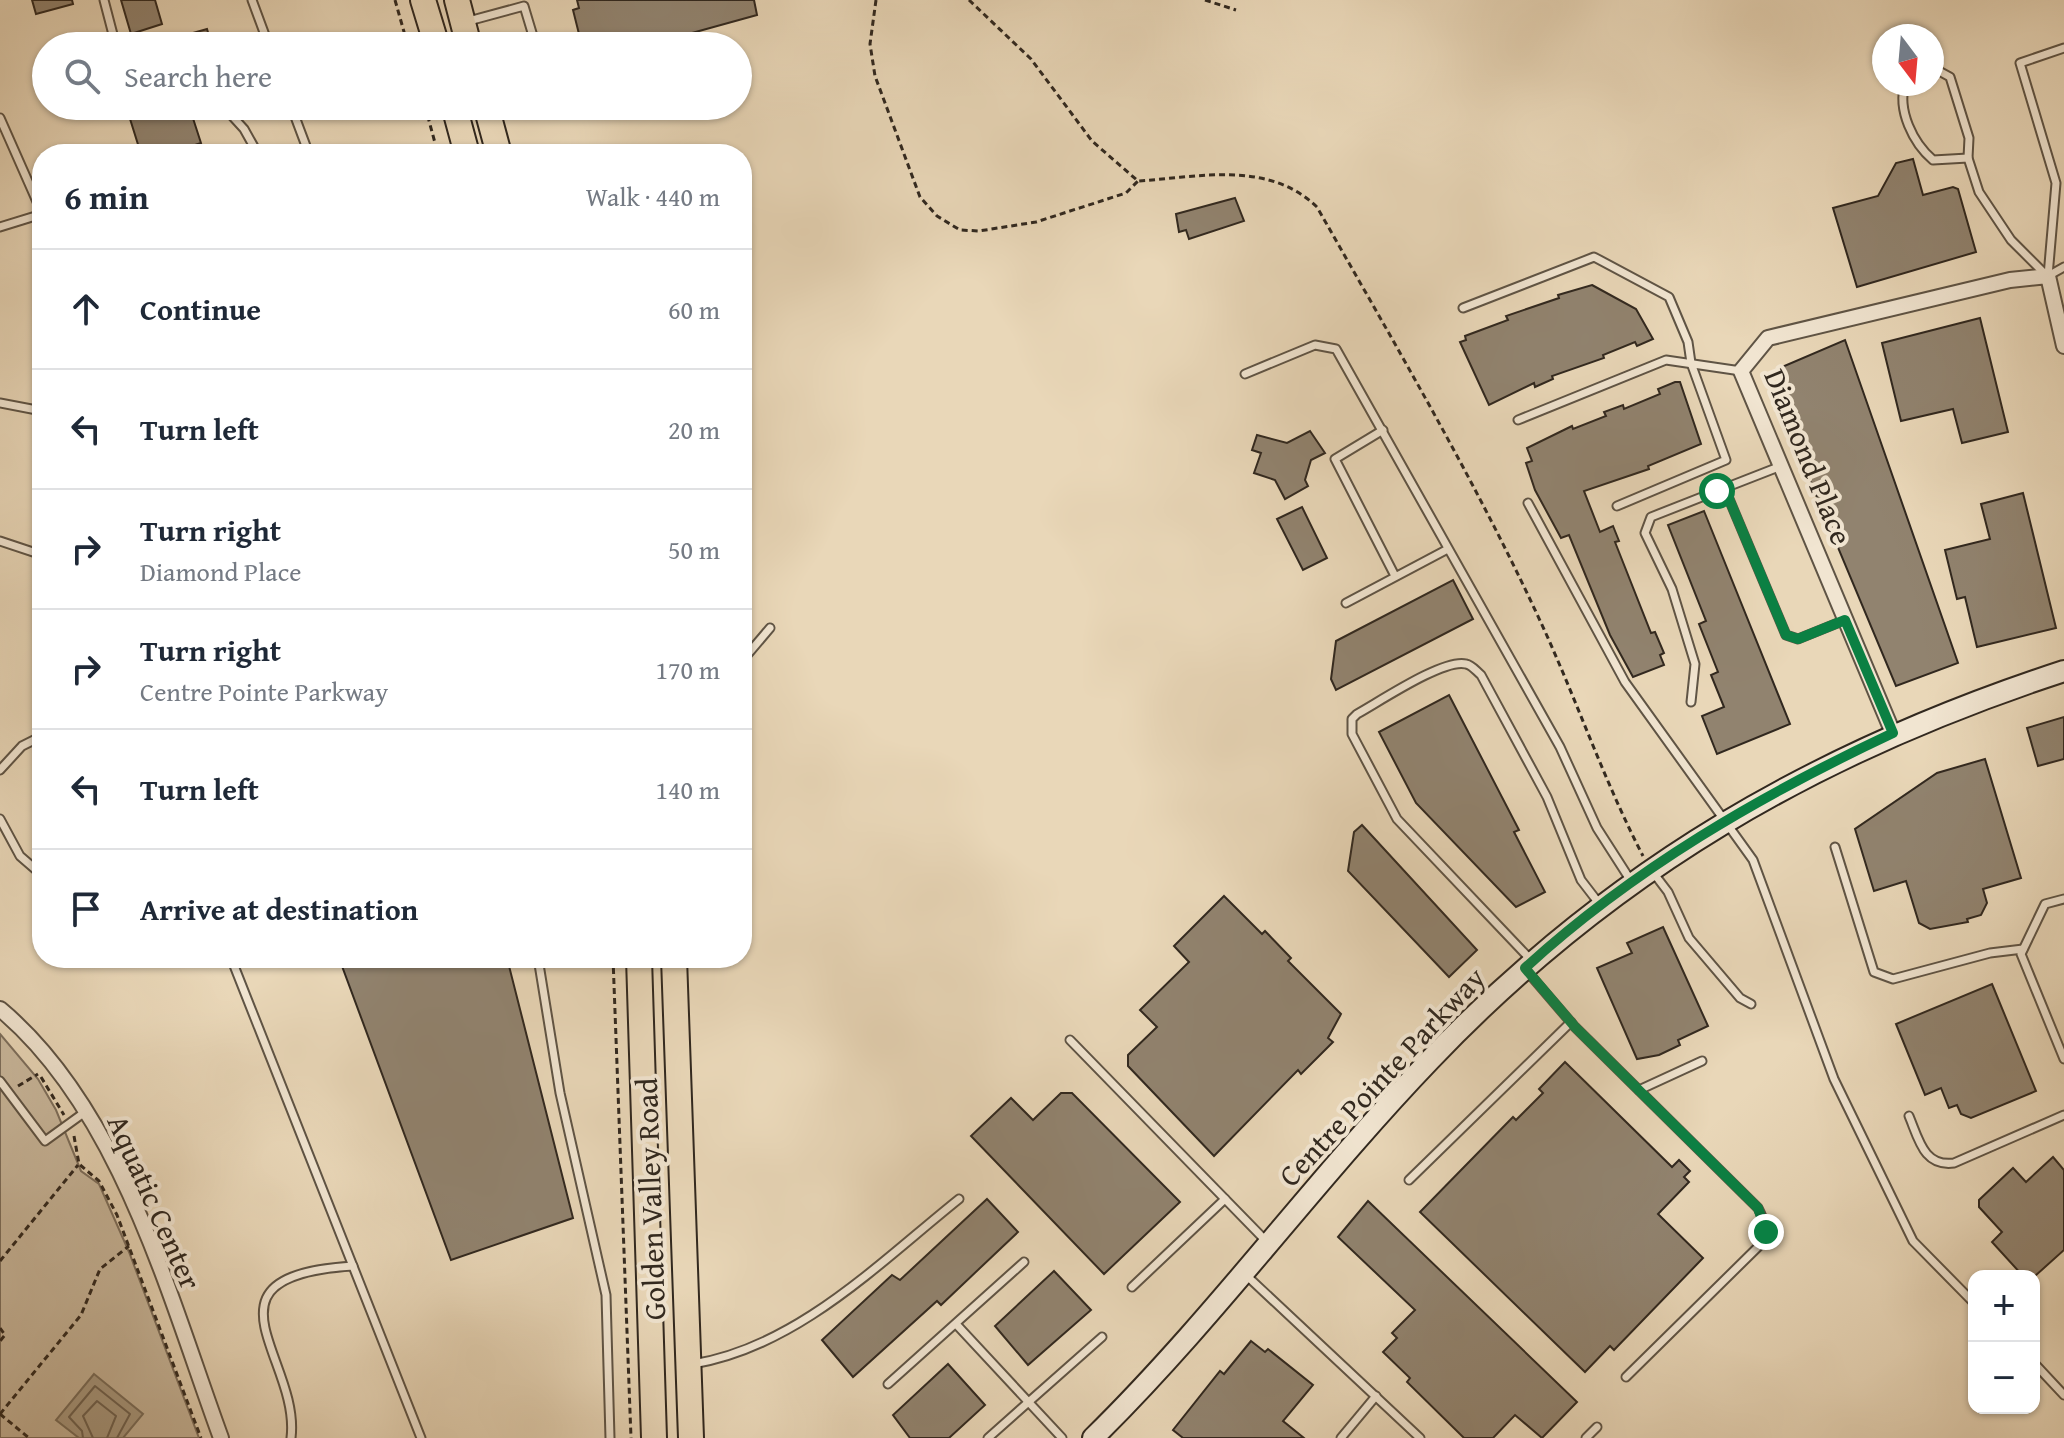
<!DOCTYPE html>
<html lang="en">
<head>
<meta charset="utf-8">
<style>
	body { margin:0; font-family:"Gentium Book Plus",serif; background:#f6f6f7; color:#1f2937 }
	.controls { position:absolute; right:24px; bottom:24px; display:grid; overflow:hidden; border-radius:16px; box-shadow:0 2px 6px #0004 }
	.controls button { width:72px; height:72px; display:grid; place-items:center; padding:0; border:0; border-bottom:2px solid #e0e1e3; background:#fff; color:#1f2937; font:40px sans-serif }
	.compass { position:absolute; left:1872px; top:24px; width:72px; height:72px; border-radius:50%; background:#fff; box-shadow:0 2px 6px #0004; rotate:164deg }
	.stop { position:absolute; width:24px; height:24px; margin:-18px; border:6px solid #0b8043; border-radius:50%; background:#fff }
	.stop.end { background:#0b8043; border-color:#fff; box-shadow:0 2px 8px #0008 }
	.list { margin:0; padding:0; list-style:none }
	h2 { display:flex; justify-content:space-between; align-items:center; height:104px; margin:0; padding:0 32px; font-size:34px }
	h2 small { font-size:26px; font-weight:400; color:#747a83 }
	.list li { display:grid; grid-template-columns:52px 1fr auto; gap:24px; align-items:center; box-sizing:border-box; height:120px; padding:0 32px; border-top:2px solid #e0e1e3 }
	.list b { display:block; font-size:30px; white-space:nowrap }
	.list p { margin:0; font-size:26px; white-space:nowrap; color:#747a83 }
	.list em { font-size:26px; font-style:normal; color:#747a83 }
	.icon { flex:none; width:44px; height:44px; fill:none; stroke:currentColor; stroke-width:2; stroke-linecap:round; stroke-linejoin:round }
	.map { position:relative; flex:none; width:2064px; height:1438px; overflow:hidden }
	.search { position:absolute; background:#fff; box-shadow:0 2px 6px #0004; left:32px; top:32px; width:720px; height:88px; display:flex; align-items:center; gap:20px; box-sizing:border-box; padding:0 28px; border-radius:44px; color:#747a83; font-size:30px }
	.panel { position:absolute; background:#fff; box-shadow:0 2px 6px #0004; left:32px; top:144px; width:720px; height:824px; border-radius:32px }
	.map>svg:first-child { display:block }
	.green { fill:#cab99e; stroke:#7e705e; stroke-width:2 }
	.water { fill:#aa9c84; stroke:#7a6e5c; stroke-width:2 }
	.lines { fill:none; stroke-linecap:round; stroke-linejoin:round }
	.shore { stroke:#6e6252; stroke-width:2 }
	.building { fill:#91836f; stroke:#31281f; stroke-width:2 }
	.lane-casing { stroke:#5f5445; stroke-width:11 }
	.street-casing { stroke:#5f5445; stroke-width:18 }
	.secondary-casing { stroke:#31281f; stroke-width:24 }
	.primary-casing { stroke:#31281f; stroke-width:28 }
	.path { stroke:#31281f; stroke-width:3; stroke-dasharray:6 4; stroke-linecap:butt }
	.lane { stroke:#f1e5d1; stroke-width:7 }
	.street { stroke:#f1e5d1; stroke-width:14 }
	.secondary { stroke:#f1e5d1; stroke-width:20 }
	.primary { stroke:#e9d7b8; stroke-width:24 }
	.route { stroke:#0b8043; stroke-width:10 }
	.labels { text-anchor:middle; stroke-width:8; stroke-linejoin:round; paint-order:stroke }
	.street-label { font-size:30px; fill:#31281f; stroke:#f1e5d1 }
</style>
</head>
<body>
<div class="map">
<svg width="2064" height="1438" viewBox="0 0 2064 1438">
	<rect width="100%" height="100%" fill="#e9d7b8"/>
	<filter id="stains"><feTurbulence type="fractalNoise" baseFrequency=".0025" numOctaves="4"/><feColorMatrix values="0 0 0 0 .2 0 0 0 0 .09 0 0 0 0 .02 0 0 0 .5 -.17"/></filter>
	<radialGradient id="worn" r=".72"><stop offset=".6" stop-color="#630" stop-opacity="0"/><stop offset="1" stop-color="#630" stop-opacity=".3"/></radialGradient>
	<path class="green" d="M0 1034 38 1079 56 1110 81 1171 99 1184 129 1252 199 1438H0Z"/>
	<path class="water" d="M94 1374 143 1414 123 1438H79L56 1420Z"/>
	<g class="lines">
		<g class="shore">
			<path d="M83 1438 82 1431 69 1417 95 1386 130 1414 117 1438"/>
			<path d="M93 1438 83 1416 97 1401 116 1416 107 1438"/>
		</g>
	</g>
	<g class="building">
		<path d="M32 0H72L73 4 36 14Z"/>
		<path d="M121 0H155L162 24 131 34Z"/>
		<path d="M577 0H754L757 15 645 46H582L573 10 579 8Z"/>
		<path d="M207 29 212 46H197L193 33Z"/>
		<path d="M126 106H189L201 143 168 154H141Z"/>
		<path d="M1913 159 1923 195 1953 187 1958 189 1976 252 1857 287 1833 208 1878 196 1896 163Z"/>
		<path d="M1235 198 1244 221 1189 239 1186 230 1179 232 1176 214Z"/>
		<path d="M1592 285 1636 309 1653 339 1637 346 1635 342 1603 355 1604 358 1552 376 1553 379 1535 387 1534 383 1489 405 1460 342 1466 340 1465 336 1508 320 1506 316 1559 298 1558 295Z"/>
		<path d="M1980 318 2008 432 1962 443 1953 409 1901 421 1882 343Z"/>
		<path d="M1845 340 1958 663 1896 686 1775 397 1782 367Z"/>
		<path d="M1675 382H1680L1701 444 1648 466 1649 469 1584 491 1600 532 1613 526 1619 541 1615 542 1651 633 1655 632 1664 653 1660 655 1664 665 1633 677 1610 635 1569 535 1561 538 1535 490 1526 463 1532 461 1527 448 1572 426 1573 429 1606 416 1604 412 1623 405 1624 409 1660 394 1658 389Z"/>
		<path d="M1310 431 1325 453 1311 460 1305 480 1308 486 1285 499 1275 480 1254 473 1261 453 1252 450 1257 435 1287 443Z"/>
		<path d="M2023 493 2056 628 1977 647 1965 597 1957 599 1945 550 1990 539 1981 504Z"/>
		<path d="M1302 507 1327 558 1303 570 1277 519Z"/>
		<path d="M1704 511 1790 724 1717 754 1702 716 1724 707 1711 675 1718 672 1699 624 1706 621 1668 525Z"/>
		<path d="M1453 580 1473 619 1336 690 1331 679 1336 641Z"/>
		<path d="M1449 695 1519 830 1514 832 1545 892 1516 907 1416 803 1379 732Z"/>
		<path d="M2064 717V759L2038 766 2027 728Z"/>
		<path d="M1985 759 2021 878 1983 889 1987 903 1981 915 1967 919 1968 922 1930 929 1919 923 1906 881 1874 891 1855 829 1937 773Z"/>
		<path d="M1362 825 1477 950 1449 977 1348 871 1354 832Z"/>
		<path d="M1224 896 1262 934 1265 931 1291 958 1288 961 1341 1014 1328 1038 1333 1042 1301 1074 1298 1070 1214 1156 1128 1066V1055L1157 1027 1140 1010 1189 962 1174 946Z"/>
		<path d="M1663 927 1708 1026 1678 1040 1680 1045 1659 1055 1637 1059 1597 968 1632 953 1627 943Z"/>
		<path d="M339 958H507L573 1218 451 1260Z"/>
		<path d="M1992 984 2036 1091 1971 1118 1961 1114 1957 1105 1949 1108 1941 1088 1925 1095 1896 1024Z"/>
		<path d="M1565 1062 1672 1167 1679 1160 1690 1171 1684 1177 1689 1182 1658 1214 1703 1258 1614 1350 1610 1346 1585 1372 1420 1212 1513 1117 1516 1120 1543 1093 1539 1089Z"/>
		<path d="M1061 1093H1072L1180 1202 1104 1274 971 1136 1011 1098 1033 1120Z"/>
		<path d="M2053 1157 2064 1170V1250L2035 1276H2023L1992 1242 2002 1232 1979 1207V1200L2013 1168 2026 1182Z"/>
		<path d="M987 1199 1018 1232 941 1305 937 1301 853 1377 822 1340 892 1275 900 1280Z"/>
		<path d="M1368 1201 1577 1402 1542 1438 1515 1415 1493 1438H1464L1407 1382 1410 1378 1383 1352 1397 1338 1392 1333 1415 1310 1338 1237Z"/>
		<path d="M1054 1271 1091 1310 1028 1365 995 1326Z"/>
		<path d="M1251 1341 1265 1352 1268 1349 1313 1385 1283 1421 1304 1438H1183L1173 1430 1220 1371 1224 1374Z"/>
		<path d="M948 1364 985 1405 949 1438H910L893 1415Z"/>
	</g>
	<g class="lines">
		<defs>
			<g id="lane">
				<path d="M104 0 116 46"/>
				<path d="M252 0 269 46"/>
				<path d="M465 22 524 6 536 46"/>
				<path d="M1932 73 1939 71 1950 77 1969 138 1968 158 1979 192 2011 240 2046 275"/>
				<path d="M1905 84C1897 110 1913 143 1933 160L1968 158"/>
				<path d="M223 106 244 129 258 154"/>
				<path d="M291 106 309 154"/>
				<path d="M0 118 42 213"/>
				<path d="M0 227 42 214"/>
				<path d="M2048 276 2056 183 2020 63 2064 48"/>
				<path d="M2048 276 2064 267"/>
				<path d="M1463 308 1594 257 1669 297 1688 342 1691 363 1726 460 1617 506"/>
				<path d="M1245 374 1315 345 1336 349 1560 747 1597 828 1631 881"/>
				<path d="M0 403 42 411"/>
				<path d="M1518 420 1666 360 1741 371"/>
				<path d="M1383 430 1335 459 1395 576"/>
				<path d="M1717 491 1781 466"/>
				<path d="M1528 503 1625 682 1753 860 1834 1079 1913 1241 1974 1303"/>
				<path d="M0 541 42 555"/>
				<path d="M1346 603 1446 550"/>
				<path d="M742 661 770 628"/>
				<path d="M1691 702 1695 664 1672 589 1645 533 1651 517 1717 491 1729 499 1786 635 1798 639 1845 620"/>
				<path d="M0 770 22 746 42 736"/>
				<path d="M0 819 20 856 42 875"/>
				<path d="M1835 847 1874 972 1893 979 1990 953 2023 949"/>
				<path d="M1652 871 1668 892 1689 938 1740 998 1751 1004"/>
				<path d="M2064 899 2045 904 2021 954 2064 1059"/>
				<path d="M231 958 421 1438"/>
				<path d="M538 958 560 1093 606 1295 610 1438"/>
				<path d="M1531 960 1397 819 1352 734V719L1357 714C1379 702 1444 658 1466 664 1472 665 1476 671 1481 675L1547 797 1581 880 1601 906"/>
				<path d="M1526 970 1575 1027 1758 1208C1765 1222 1768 1229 1761 1244L1626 1377"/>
				<path d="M1070 1040 1266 1241"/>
				<path d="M0 1081 45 1141 85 1112"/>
				<path d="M1639 1090 1702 1061"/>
				<path d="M1909 1116C1919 1140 1924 1167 1954 1163L2064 1115"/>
				<path d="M1409 1180 1571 1022"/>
				<path d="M1247 1276 1420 1438"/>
				<path d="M1132 1287 1225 1199"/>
				<path d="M956 1324 1062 1438"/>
				<path d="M2034 1363 2064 1395"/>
				<path d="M693 1364C797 1347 879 1263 959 1199"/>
				<path d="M888 1384 1024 1262"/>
				<path d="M291 1438C301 1359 190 1276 353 1266"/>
				<path d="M988 1438 1102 1337"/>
				<path d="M1341 1438 1376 1396"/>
				<path d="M1586 1438 1597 1427"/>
			</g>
			<g id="street">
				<path d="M1893 733 1741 371 1768 338 2010 280 2048 276 2064 346"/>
				<path d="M0 1009C120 1109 169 1296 221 1438"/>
			</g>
			<path id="secondary" d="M1093 1438C1214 1319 1313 1182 1430 1060 1611 870 1816 752 2064 671"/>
			<g id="primary">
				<path d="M423 0 437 46"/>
				<path d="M457 0 469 46"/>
				<path d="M454 106 467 154"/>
				<path d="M486 106 499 154"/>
				<path d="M639 958 654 1438"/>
				<path d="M674 958 691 1438"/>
			</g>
		</defs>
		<use href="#lane" class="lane-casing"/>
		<use href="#street" class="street-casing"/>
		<use href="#secondary" class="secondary-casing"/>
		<use href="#primary" class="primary-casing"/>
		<g class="path">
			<path d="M395 0 408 46"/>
			<path d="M876 0 870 44 875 76 920 197 937 216 960 230 979 231 1036 222 1126 193 1138 181"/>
			<path d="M969 0 1031 59 1092 141 1138 181C1200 177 1268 160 1317 207 1393 341 1471 473 1536 612 1574 692 1602 777 1643 856"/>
			<path d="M1205 0 1236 10"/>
			<path d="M425 106 438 154"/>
			<path d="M613 958 631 1438"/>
			<path d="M41 1077 64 1115"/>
			<path d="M18 1086 38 1074"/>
			<path d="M74 1136 79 1164 99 1181 117 1215 201 1438"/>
			<path d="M0 1261 78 1165"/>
			<path d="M0 1328 5 1335 0 1341"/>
			<path d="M0 1414 81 1315 100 1269 129 1246"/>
			<path d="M0 1414 29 1438"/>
		</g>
		<use href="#lane" class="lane"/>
		<use href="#street" class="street"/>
		<use href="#secondary" class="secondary"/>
		<use href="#primary" class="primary"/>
	</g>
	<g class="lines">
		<path class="route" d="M1717 491 1729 499 1786 635 1798 639 1845 620 1893 733C1761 795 1633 869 1525 968L1575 1027 1758 1208 1766 1232"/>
	</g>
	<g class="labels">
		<g class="street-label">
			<text transform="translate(1808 457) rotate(68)" y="10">Diamond Place</text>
			<text transform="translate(1382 1077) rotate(-47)" y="10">Centre Pointe Parkway</text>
			<text transform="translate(651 1199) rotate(-92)" y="10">Golden Valley Road</text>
			<text transform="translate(154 1202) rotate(66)" y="10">Aquatic Center</text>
		</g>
	</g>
	<rect width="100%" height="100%" filter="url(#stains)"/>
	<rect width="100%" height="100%" fill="url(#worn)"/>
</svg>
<div class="controls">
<button>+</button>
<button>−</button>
</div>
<svg class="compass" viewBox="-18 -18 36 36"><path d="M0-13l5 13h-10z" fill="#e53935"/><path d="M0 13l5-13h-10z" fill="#747a83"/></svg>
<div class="stop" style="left:1717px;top:491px"></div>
<div class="stop end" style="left:1766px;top:1232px"></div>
<div class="search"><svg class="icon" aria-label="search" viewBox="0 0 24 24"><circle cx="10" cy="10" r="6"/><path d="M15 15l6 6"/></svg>Search here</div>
<section class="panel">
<h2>6 min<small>Walk · 440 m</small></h2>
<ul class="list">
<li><svg class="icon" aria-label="ahead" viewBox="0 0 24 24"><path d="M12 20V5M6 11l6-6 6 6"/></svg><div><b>Continue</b></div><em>60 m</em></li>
<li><svg class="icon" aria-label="left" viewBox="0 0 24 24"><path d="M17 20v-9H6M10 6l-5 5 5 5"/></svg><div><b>Turn left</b></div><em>20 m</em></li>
<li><svg class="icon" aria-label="right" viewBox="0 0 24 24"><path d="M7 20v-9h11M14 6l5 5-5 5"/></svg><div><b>Turn right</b><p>Diamond Place</p></div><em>50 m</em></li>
<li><svg class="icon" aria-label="right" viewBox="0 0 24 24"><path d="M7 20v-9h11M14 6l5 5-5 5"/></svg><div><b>Turn right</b><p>Centre Pointe Parkway</p></div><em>170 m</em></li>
<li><svg class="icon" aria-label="left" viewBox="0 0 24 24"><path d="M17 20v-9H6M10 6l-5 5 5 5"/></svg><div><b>Turn left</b></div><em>140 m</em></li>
<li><svg class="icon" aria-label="arrive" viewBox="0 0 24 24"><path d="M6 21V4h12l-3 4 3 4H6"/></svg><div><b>Arrive at destination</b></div></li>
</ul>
</section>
</div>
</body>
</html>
